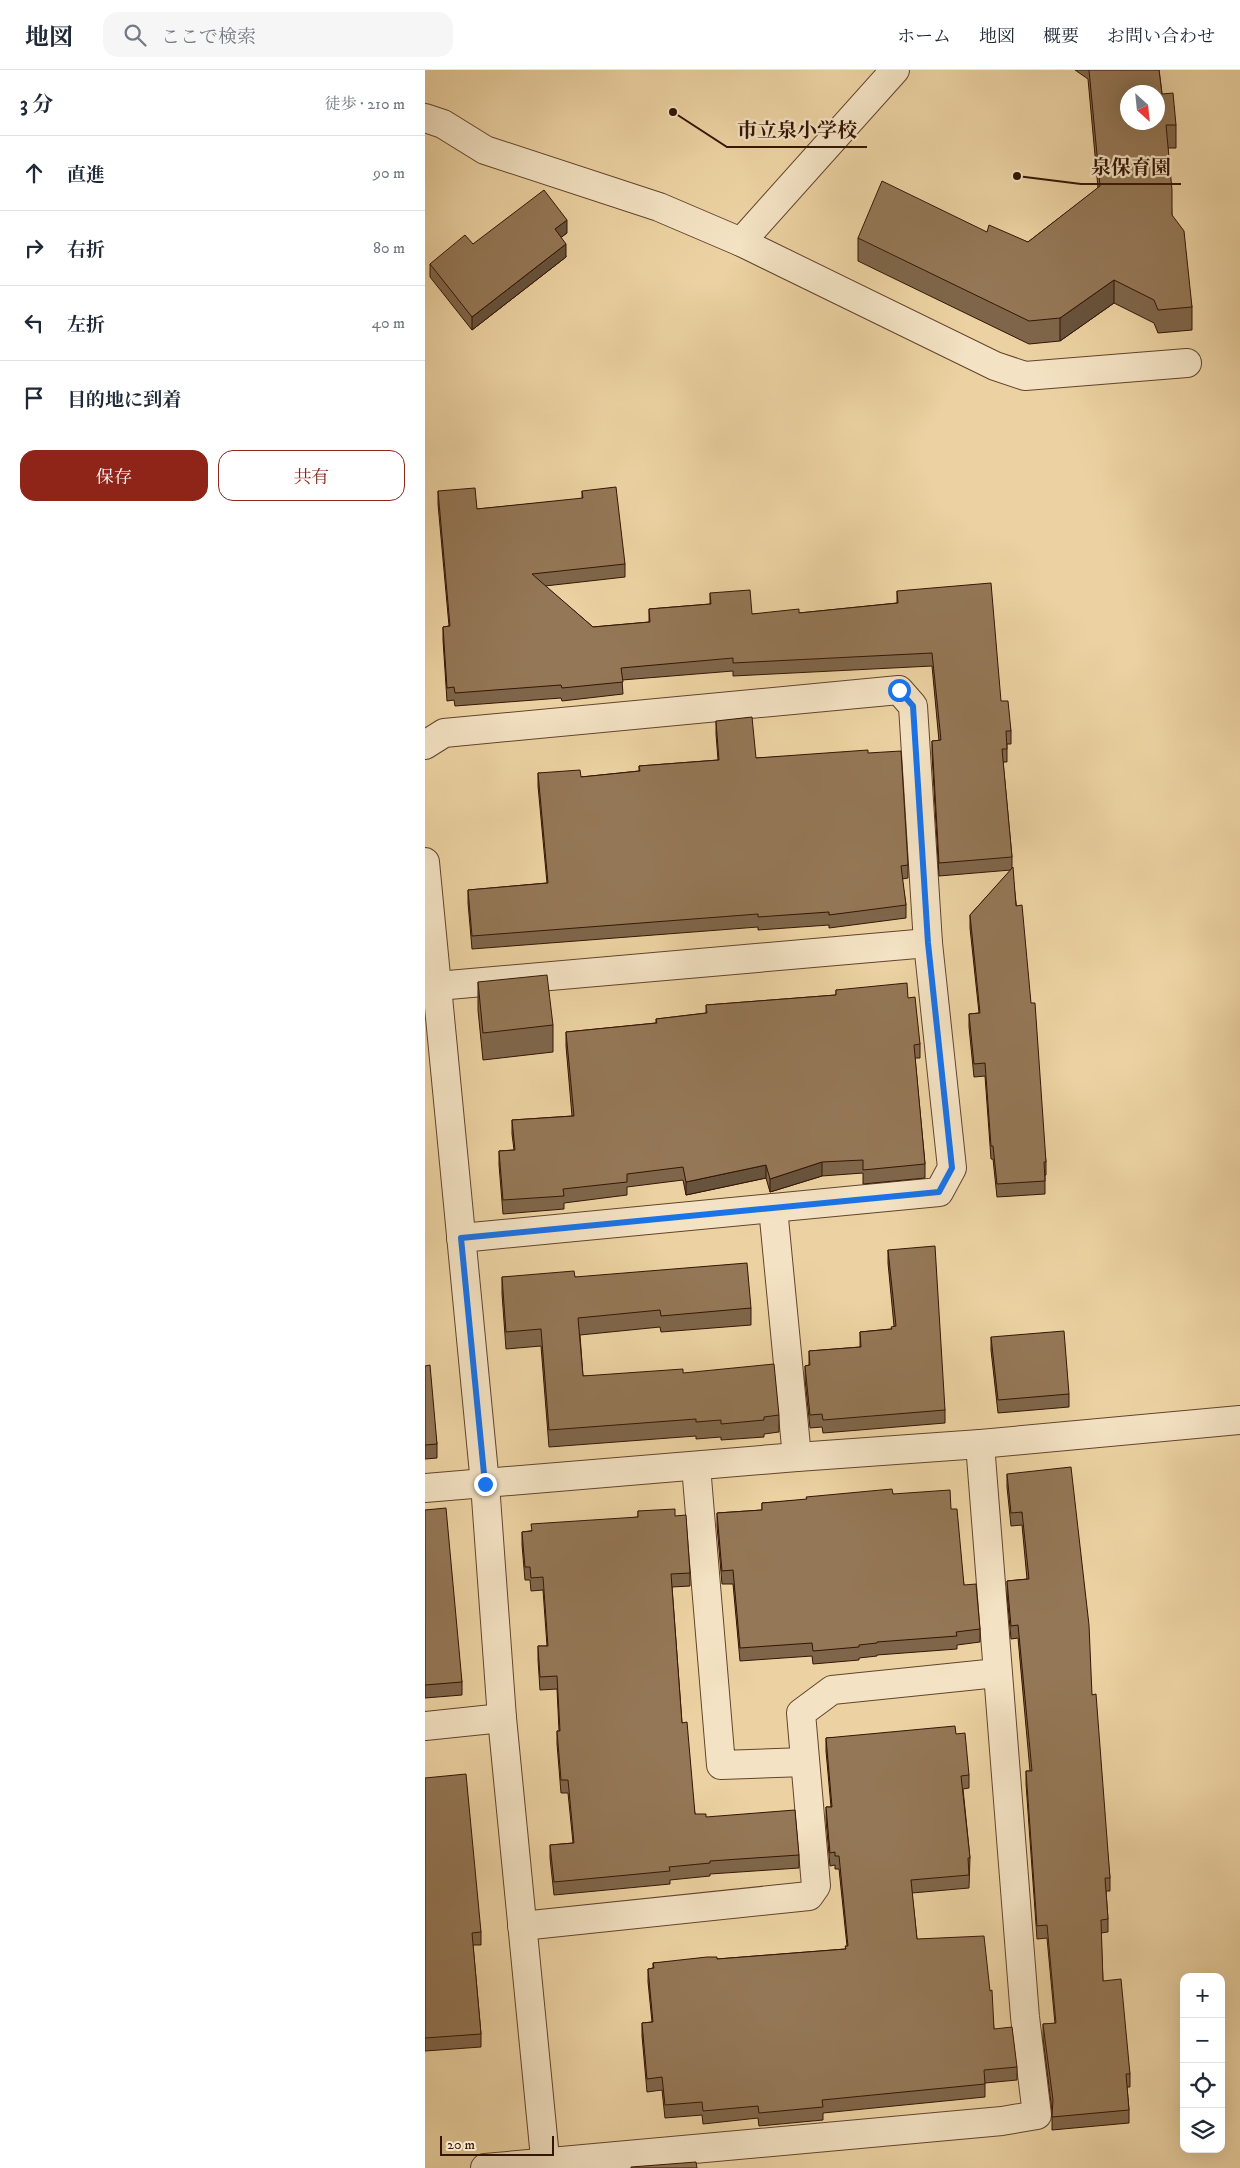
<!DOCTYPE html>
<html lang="ja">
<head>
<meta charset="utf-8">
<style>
	body { margin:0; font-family:"IM FELL DW Pica","Noto Serif JP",serif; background:#f6f6f7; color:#1f2937 }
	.controls { position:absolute; right:15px; bottom:15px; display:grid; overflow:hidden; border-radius:10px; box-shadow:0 5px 20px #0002 }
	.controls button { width:45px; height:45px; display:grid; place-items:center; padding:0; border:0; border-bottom:1px solid #e0e1e3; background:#fff; color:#1f2937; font:25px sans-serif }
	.compass { position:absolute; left:695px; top:15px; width:45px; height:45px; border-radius:50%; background:#fff; box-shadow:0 5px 20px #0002; rotate:153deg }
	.scale { position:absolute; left:15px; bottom:12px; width:114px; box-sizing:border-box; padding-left:5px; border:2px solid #351504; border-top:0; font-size:14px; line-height:18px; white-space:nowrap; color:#351504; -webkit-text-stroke:4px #f3e2c3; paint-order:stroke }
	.stop { position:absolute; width:15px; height:15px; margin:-11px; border:4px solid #1a73e8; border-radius:50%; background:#fff }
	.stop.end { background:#1a73e8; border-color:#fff; box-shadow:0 1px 5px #0008 }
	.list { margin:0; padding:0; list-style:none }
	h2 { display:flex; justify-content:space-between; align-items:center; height:65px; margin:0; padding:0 20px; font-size:21px }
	h2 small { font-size:16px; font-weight:400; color:#747a83 }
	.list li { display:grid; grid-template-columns:32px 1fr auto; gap:15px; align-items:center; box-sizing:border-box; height:75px; padding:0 20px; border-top:1px solid #e0e1e3 }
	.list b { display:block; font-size:19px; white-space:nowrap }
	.list em { font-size:16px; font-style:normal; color:#747a83 }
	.actions { display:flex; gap:10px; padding:15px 20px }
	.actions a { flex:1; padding:11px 0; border:1px solid #8f2418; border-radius:15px; text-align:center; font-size:18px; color:#8f2418 }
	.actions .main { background:#8f2418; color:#fff }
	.icon { flex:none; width:28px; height:28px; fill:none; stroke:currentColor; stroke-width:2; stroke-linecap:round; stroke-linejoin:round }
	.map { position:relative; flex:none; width:815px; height:2098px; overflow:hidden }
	header { display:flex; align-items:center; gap:30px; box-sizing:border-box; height:70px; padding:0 25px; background:#fff; border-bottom:1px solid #e0e1e3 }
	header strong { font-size:24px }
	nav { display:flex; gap:28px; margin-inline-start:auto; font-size:18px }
	.search { width:350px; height:45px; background:#f6f6f7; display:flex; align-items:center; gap:12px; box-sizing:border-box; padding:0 18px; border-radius:15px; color:#747a83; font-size:19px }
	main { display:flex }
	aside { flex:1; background:#fff }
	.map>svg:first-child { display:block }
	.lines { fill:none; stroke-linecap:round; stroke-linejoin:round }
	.minor-casing { stroke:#63442c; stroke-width:30 }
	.minor { stroke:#f3e2c3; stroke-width:28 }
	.wall { fill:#7f664a; stroke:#351504 }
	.shaded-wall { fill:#68533c; stroke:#351504 }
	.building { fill:#947756; stroke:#351504; fill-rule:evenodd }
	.route { stroke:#1a73e8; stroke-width:6 }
	.leader { fill:none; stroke:#351504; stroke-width:2 }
	.callout-dot { fill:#351504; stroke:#f3e2c3; stroke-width:2 }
	.callout-label { font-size:20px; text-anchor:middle; font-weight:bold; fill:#351504; stroke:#f3e2c3; stroke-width:4.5; stroke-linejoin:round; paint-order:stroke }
</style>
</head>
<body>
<header>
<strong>地図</strong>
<div class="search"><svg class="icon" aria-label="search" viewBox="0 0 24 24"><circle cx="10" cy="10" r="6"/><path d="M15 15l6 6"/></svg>ここで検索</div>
<nav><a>ホーム</a><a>地図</a><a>概要</a><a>お問い合わせ</a></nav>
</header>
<main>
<aside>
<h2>3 分<small>徒歩 · 210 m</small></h2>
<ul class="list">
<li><svg class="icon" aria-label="ahead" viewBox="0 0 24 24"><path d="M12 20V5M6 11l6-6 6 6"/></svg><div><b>直進</b></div><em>90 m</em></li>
<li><svg class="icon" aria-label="right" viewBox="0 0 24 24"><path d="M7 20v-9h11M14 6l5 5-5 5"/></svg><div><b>右折</b></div><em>80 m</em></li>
<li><svg class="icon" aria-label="left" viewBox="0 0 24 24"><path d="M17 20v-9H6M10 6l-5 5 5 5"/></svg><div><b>左折</b></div><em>40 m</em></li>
<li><svg class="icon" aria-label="arrive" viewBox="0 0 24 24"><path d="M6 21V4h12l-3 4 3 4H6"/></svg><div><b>目的地に到着</b></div></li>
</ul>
<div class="actions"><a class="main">保存</a><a>共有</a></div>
</aside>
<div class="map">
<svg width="815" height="2098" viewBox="0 0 815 2098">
	<rect width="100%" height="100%" fill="#ecd2a2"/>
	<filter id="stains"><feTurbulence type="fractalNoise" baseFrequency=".004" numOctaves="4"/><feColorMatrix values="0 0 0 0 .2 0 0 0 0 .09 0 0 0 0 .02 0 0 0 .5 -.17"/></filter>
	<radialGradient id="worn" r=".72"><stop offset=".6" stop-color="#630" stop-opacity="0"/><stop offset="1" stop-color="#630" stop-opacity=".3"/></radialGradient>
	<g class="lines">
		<defs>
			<g id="minor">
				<path d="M0 48 18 54 60 80 234 137 316 172 570 296 600 306 762 293"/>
				<path d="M316 172 470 0"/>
				<path d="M0 675 19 663 474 620 488 636 503 873 527 1098 514 1122 36 1168"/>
				<path d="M0 792 60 1414 77 1648 121 2098"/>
				<path d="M12 916 503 873"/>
				<path d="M348 1138 372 1387"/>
				<path d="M271 1396 296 1695 380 1692"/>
				<path d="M0 1418 372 1387 555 1374 815 1350"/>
				<path d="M0 1656 77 1648"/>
				<path d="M97 1856 384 1826 391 1816 376 1643 407 1620 572 1603"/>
				<path d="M60 2098 577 2051 612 2045 600 1947 555 1374"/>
			</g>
		</defs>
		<use href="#minor" class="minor-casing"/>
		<use href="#minor" class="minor"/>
	</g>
	<g class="wall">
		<path d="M650 0H734L737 24 751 55V78H743L747 146 767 237V260L733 263 729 253 689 233 635 271 604 274 433 191V168L562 162 603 172 673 118 663 9Z"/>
		<path d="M142 163 136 167 141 187 47 260 5 207V194L48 174Z"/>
		<path d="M13 421 52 439 157 429V421L200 494V507L120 516 168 557 224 552V539L285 534V523L327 544 374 543 472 533V521L576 631 586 661V674H582V692H578L587 787V798L621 1092V1105H620V1124L572 1127 568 1089H566L560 1006 549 1007 544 957V944L554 943 545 858V845L586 800 514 806 507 684V671H514L507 596 308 606V601L197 610 198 624 137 631 136 628 30 636 29 630 22 631 18 570V557L24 556 13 434Z"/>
		<path d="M291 651 331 688 443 683 483 795V808L477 809 481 835V848L404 858V855L333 860V857L47 879 43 833V820L122 813 113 716V703L156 707 214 701V696L293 690 291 664Z"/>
		<path d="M53 912 128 955V982L58 990 53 940Z"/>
		<path d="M411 920 483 928 495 974V988H490L500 1094V1108L438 1114V1103L397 1106 345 1122 341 1108 261 1125 258 1110 202 1117V1125L139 1133V1139L78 1144 74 1095V1081L89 1080 87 1064V1050L147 1046 141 976V962L231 953V949L281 943V935L411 925Z"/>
		<path d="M463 1180 520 1340V1353L398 1363 397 1357 385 1358 380 1309V1296L384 1295V1281L435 1277V1262L466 1259 469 1256 463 1193Z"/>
		<path d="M77 1207H150L326 1238V1255L236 1262 235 1257 155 1265 158 1306 258 1303 354 1345V1362L339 1364V1367L296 1370V1367L271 1369V1366L124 1377 116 1276 81 1279 77 1224Z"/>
		<path d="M566 1267 644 1324V1337L573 1343 566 1280Z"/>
		<path d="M0 1296 12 1374V1388L0 1389Z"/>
		<path d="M582 1404 667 1625 685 1808V1821H681L683 1849V1862L676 1863 678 1911 705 2004V2017H702L704 2040V2053L627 2060V2041L618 1968V1954H630L622 1868 612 1869 601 1714V1701H605L593 1568 586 1569 582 1524V1511L602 1509 597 1455 586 1456 582 1417Z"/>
		<path d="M468 1424 526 1439 539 1515 555 1559V1572L532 1575V1579L452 1585V1586L434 1588V1590L388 1594 387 1586 315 1591 308 1514H297L292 1456V1443L337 1440V1433Z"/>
		<path d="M0 1440 37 1612V1625L0 1628Z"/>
		<path d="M213 1441 250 1446 265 1503V1516L247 1517 257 1653 270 1744 281 1747 374 1785V1798L285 1804V1806L245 1810V1814L129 1825 125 1788V1775L148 1773 143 1723H136L132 1674V1661H134L132 1619 115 1620 113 1590V1576H122L118 1520 106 1521 105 1510H100L97 1475V1462L213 1447Z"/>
		<path d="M531 1664 544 1705V1718L538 1719 545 1788 544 1818 487 1823 492 1869 565 1921 569 1959 592 1997V2010L560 2013V2027L398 2043V2050L334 2056 333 2048 278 2054 277 2045 240 2048 237 2020 222 2022 217 1966V1953L227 1952 223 1912V1899L228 1898V1893L292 1889 420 1879 422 1876 414 1799H410V1795L405 1796 401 1750V1737H406L401 1681V1668Z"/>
		<path d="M0 1708 56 1862V1875H48L56 1964V1977L0 1981Z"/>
	</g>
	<g class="shaded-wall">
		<path d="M142 150V163L130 172V159Z"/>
		<path d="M141 174V187L47 260V247Z"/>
		<path d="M689 210V233L635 271V248Z"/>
		<path d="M397 1092V1106L345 1122V1109Z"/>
		<path d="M341 1095V1108L261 1125V1112Z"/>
	</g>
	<g class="building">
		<path d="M664 0H734L737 24 748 23 751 55H741L747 120V145L759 161 767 237 733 240 729 230 689 210 635 248 604 251 433 168 457 111 562 162 564 155 603 172 675 116ZM702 22H732V52H702Z"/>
		<path d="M119 120 142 150 130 159 141 174 47 247 5 194 40 165 48 174Z"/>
		<path d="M191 417 200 494 107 504 168 557 225 552 224 539 286 534 285 523 325 520 327 544 374 539V543L473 533 472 521 566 513 576 631H583L586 661H581L582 679H577L587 787 514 793 507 671 516 670 507 583 308 593V588L196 598 198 612 137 618 136 615 30 623 29 617 22 618 18 557 25 556 13 421 50 418 52 439 158 428 157 421Z"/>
		<path d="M327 647 331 688 443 680V683L476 681 483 795 476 796 481 835 404 845V842L333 847V844L47 866 43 820 123 813 113 703 155 700 156 707 215 701 214 696 294 690 291 651Z"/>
		<path d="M588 797 591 836 597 835 606 933H610L621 1092H619L620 1111 572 1114 568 1076H566L560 993 549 994 544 944 555 943 545 845Z"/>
		<path d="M122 905 128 955 58 963 53 912Z"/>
		<path d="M482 913 483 928 490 927 495 974 489 975 500 1094 438 1100V1090L397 1092 345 1109 341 1095 261 1112 258 1097 202 1104V1112L138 1119 139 1126 78 1130 74 1081 90 1080 87 1050 149 1046 141 962 232 953 231 949 282 943 281 935 411 925V920Z"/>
		<path d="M510 1176 520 1340 398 1350 397 1344 385 1345 380 1296 385 1295 384 1281 436 1277 435 1262 467 1259 466 1257 471 1256 463 1180Z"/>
		<path d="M322 1193 326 1238 236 1246 235 1240 153 1248 158 1306 258 1299V1303L349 1294 354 1345 339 1347V1350L296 1354V1350L271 1352V1349L124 1360 116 1259 81 1262 77 1207 149 1201 150 1207Z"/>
		<path d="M639 1261 644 1324 573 1330 566 1267Z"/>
		<path d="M5 1295 12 1374 0 1375V1296Z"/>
		<path d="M646 1397 664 1555 667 1625 671 1624 685 1808H680L683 1849 676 1850 678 1911 696 1909 705 2004H701L704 2040 627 2047 628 2030 618 1954 631 1953 622 1855 612 1856 601 1701H607L593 1555 586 1556 582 1511 604 1509 597 1442 586 1443 582 1404Z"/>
		<path d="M467 1419 468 1424 525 1420 526 1439H532L539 1515 551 1514 555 1559 531 1562 532 1566 452 1572V1573L434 1575V1577L388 1581 387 1573 315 1578 308 1500 297 1501 292 1443 337 1440V1433L382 1429 381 1427Z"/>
		<path d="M21 1438 37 1612 0 1615V1440Z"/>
		<path d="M250 1439V1446L261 1445 265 1503 246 1504 257 1653 262 1652 270 1744H281V1747L370 1740 374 1785 285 1791V1793L244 1797 245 1801 129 1812 125 1775 149 1773 143 1710H136L132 1661H135L132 1606 115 1607 113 1576H123L118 1507 106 1508 105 1497H100L97 1462 107 1461 106 1454 213 1447V1441Z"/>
		<path d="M530 1656 531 1664 540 1663 544 1705 536 1706 545 1788H543L544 1805 486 1810 492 1869 559 1866 565 1921 567 1920 569 1959 587 1957 592 1997 559 2000 560 2014 397 2030 398 2037 334 2043 333 2036 278 2041 277 2032 240 2035 237 2007 222 2009 217 1953 228 1952 223 1899 229 1898 228 1893 282 1887H292V1889L421 1879 420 1876H423L414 1786H410V1782L405 1783 401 1737H407L401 1668Z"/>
		<path d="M41 1704 56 1862 47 1863 56 1964 0 1968V1708Z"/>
		<path d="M271 2092 272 2098H206V2097Z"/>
	</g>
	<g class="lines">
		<path class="route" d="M60 1414 36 1168 514 1122 527 1098 503 873 488 636 474 620"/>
	</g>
	<path class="leader" d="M248 42L302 77H442M592 106L656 114H756"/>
	<g class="callout-dot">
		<circle cx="248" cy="42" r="5"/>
		<circle cx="592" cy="106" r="5"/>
	</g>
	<g class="callout-label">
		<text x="372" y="67">市立泉小学校</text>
		<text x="706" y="104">泉保育園</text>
	</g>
	<rect width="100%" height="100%" filter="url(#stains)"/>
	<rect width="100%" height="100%" fill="url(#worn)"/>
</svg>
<div class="controls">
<button>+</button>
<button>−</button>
<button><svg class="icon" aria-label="locate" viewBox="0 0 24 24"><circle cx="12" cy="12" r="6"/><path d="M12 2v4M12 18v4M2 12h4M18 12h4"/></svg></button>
<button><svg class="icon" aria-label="layers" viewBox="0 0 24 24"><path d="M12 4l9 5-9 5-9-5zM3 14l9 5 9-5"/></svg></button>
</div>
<svg class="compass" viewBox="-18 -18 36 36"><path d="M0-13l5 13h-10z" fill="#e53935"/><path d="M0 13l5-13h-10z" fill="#747a83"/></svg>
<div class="scale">20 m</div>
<div class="stop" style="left:474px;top:620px"></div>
<div class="stop end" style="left:60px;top:1414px"></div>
</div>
</main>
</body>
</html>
